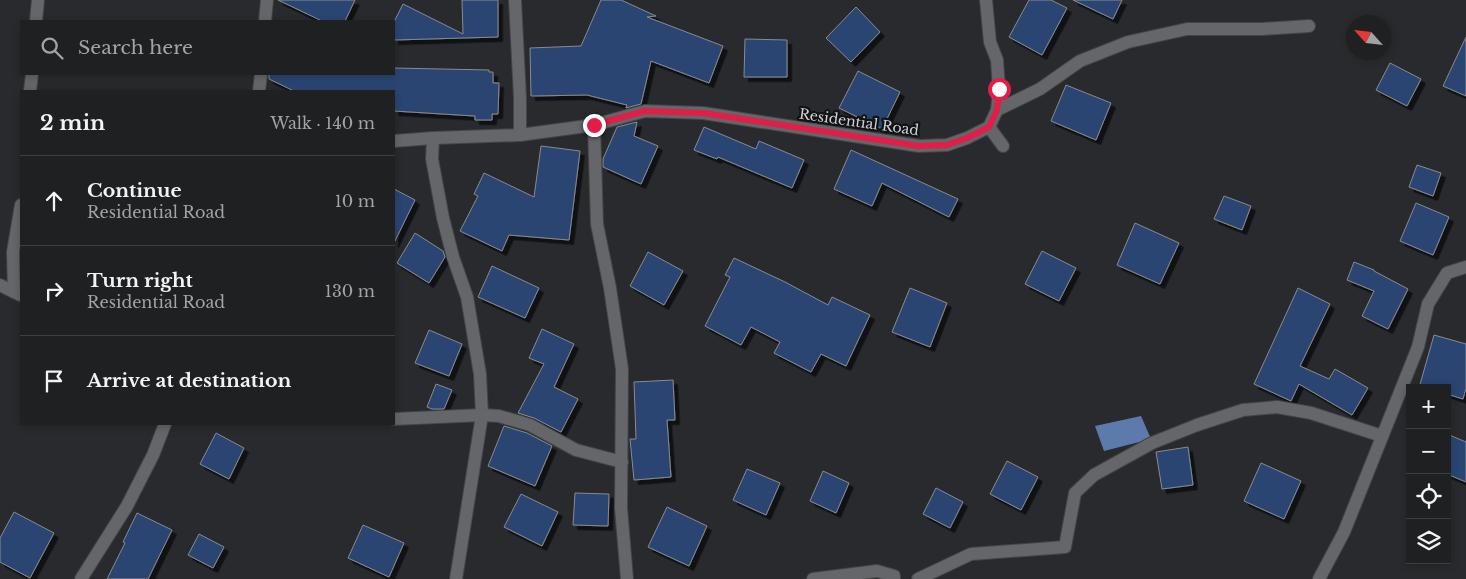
<!DOCTYPE html>
<html lang="en">
<head>
<meta charset="utf-8">
<style>
	body { margin:0; font-family:"Libre Baskerville",serif; background:#2c2d2f; color:#f1f3f6 }
	.controls { position:absolute; right:15px; bottom:15px; display:grid; overflow:hidden; border-radius:0px; box-shadow:0 2px 8px #0003 }
	.controls button { width:45px; height:45px; display:grid; place-items:center; padding:0; border:0; border-bottom:1px solid #3c3e40; background:#1f2022; color:#f1f3f6; font:25px sans-serif }
	.compass { position:absolute; left:1346px; top:15px; width:45px; height:45px; border-radius:50%; background:#1f2022; box-shadow:0 2px 8px #0003; rotate:297deg }
	.stop { position:absolute; width:15px; height:15px; margin:-11px; border:4px solid #e11d48; border-radius:50%; background:#fff }
	.stop.end { background:#e11d48; border-color:#fff; box-shadow:0 1px 5px #0008 }
	.list { margin:0; padding:0; list-style:none }
	h2 { display:flex; justify-content:space-between; align-items:center; height:65px; margin:0; padding:0 20px; font-size:21px }
	h2 small { font-size:16px; font-weight:400; color:#a1a3a5 }
	.list li { display:grid; grid-template-columns:32px 1fr auto; gap:15px; align-items:center; box-sizing:border-box; height:90px; padding:0 20px; border-top:1px solid #3c3e40 }
	.list b { display:block; font-size:19px; white-space:nowrap }
	.list p { margin:0; font-size:16px; white-space:nowrap; color:#a1a3a5 }
	.list em { font-size:16px; font-style:normal; color:#a1a3a5 }
	.icon { flex:none; width:28px; height:28px; fill:none; stroke:currentColor; stroke-width:2; stroke-linecap:round; stroke-linejoin:round }
	.map { position:relative; flex:none; width:1466px; height:579px; overflow:hidden }
	.search { position:absolute; background:#1f2022; box-shadow:0 2px 8px #0003; left:20px; top:20px; width:375px; height:55px; display:flex; align-items:center; gap:12px; box-sizing:border-box; padding:0 18px; border-radius:0px; color:#a1a3a5; font-size:19px }
	.panel { position:absolute; background:#1f2022; box-shadow:0 2px 8px #0003; left:20px; top:90px; width:375px; height:335px; border-radius:0px }
	.map>svg:first-child { display:block }
	.water { fill:#5d7aac }
	.building { fill:#2a4472; stroke:#898b8e; filter:url(#shadow) }
	.lines { fill:none; stroke-linecap:round; stroke-linejoin:round }
	.minor-casing { stroke:#444547; stroke-width:14 }
	.minor { stroke:#646669; stroke-width:12 }
	.route { stroke:#e11d48; stroke-width:6 }
	.labels { text-anchor:middle; stroke-width:4.5; stroke-linejoin:round; paint-order:stroke }
	.street-label { font-size:14px; fill:#d1d2d4; stroke:#121314 }
</style>
</head>
<body>
<div class="map">
<svg width="1466" height="579" viewBox="0 0 1466 579">
	<defs>
		<filter id="shadow"><feDropShadow dx="4.5" dy="4.5" stdDeviation="0" flood-color="#0009"/></filter>
	</defs>
	<rect width="100%" height="100%" fill="#292a2d"/>
	<path class="water" d="M1141 416 1151 439 1104 451 1095 426Z"/>
	<g class="building">
		<path d="M278 0H355L345 21H322Z"/>
		<path d="M462 0H498V37L394 40V22L403 4 463 34Z"/>
		<path d="M601 0H621L656 16 647 17 723 46 709 83 651 61 641 104 626 108 627 105 587 95 531 96 530 48 581 46Z"/>
		<path d="M1029 0H1051L1067 8 1042 55 1009 37Z"/>
		<path d="M1073 0H1122L1113 19Z"/>
		<path d="M856 7 880 32 851 62 826 38Z"/>
		<path d="M1466 37V96L1443 86Z"/>
		<path d="M745 39 787 40V77H744Z"/>
		<path d="M1390 63 1421 79 1407 106 1376 90Z"/>
		<path d="M394 68 489 70V72H493V83H499L498 114H492V120H475V116L394 111V91H294L269 79V74H394Z"/>
		<path d="M858 71 900 92 882 129 839 108Z"/>
		<path d="M1066 85 1111 103 1096 140 1051 121Z"/>
		<path d="M637 122 634 136 658 146 641 184 603 167V159L617 127Z"/>
		<path d="M704 127 756 149 759 141 804 160 792 188 718 157 717 159 694 150Z"/>
		<path d="M541 146 580 151 569 240 509 235 502 251 460 231 478 196 474 194 484 173 534 197Z"/>
		<path d="M851 150 958 199 949 217 882 183 872 206 834 189Z"/>
		<path d="M1417 165 1441 173 1433 196 1409 187Z"/>
		<path d="M394 189 415 200 394 243Z"/>
		<path d="M1224 196 1251 206 1242 230 1214 219Z"/>
		<path d="M1416 203 1449 217 1433 255 1400 241Z"/>
		<path d="M1135 223 1179 243 1160 284 1117 265Z"/>
		<path d="M415 233 443 251 445 257 429 283 397 263Z"/>
		<path d="M1042 251 1076 268 1059 301 1025 284Z"/>
		<path d="M648 252 683 271 664 305 630 286Z"/>
		<path d="M734 258 785 282 828 305 832 297 870 315 846 366 821 354 811 372 774 353 780 342 751 327 741 345 705 326 730 277 725 275Z"/>
		<path d="M1354 262 1374 270V271L1408 289 1388 329 1362 316 1374 291 1347 280Z"/>
		<path d="M492 266 539 288 525 318 478 297Z"/>
		<path d="M910 288 947 303 930 347 892 332Z"/>
		<path d="M1298 288 1330 304 1300 366 1329 379 1335 369 1368 388 1352 415 1299 384 1291 401 1254 384Z"/>
		<path d="M542 329 574 344 554 387 578 399 561 432 534 418 518 413 544 364 529 358Z"/>
		<path d="M429 330 462 344 449 376 415 363Z"/>
		<path d="M1434 335 1466 344V388L1463 399 1447 394V388H1419Z"/>
		<path d="M673 380 675 420H667L671 477 634 480 630 439H636L634 382Z"/>
		<path d="M436 384 452 390 444 409H432L427 407Z"/>
		<path d="M504 426 527 433 552 446 535 486 488 466Z"/>
		<path d="M216 433 244 448 229 479 200 464Z"/>
		<path d="M1447 434 1466 442V482L1447 474Z"/>
		<path d="M1188 447 1193 485 1162 489 1156 452Z"/>
		<path d="M1007 461 1038 477 1021 510 990 494Z"/>
		<path d="M1261 463 1301 481 1284 519 1244 501Z"/>
		<path d="M747 469 780 483 766 515 733 500Z"/>
		<path d="M823 471 849 483 836 513 810 501Z"/>
		<path d="M936 488 963 502 950 528 923 514Z"/>
		<path d="M575 493 609 494 608 526 573 525Z"/>
		<path d="M521 494 558 512 542 546 504 527Z"/>
		<path d="M667 507 707 526 689 566 648 547Z"/>
		<path d="M14 512 54 533 30 578 0 562V538Z"/>
		<path d="M137 513 172 530 148 579H107L125 543 123 542Z"/>
		<path d="M363 525 404 543 389 577 348 558Z"/>
		<path d="M199 534 224 547 213 568 188 555Z"/>
	</g>
	<g class="lines">
		<defs>
			<g id="minor">
				<path d="M515 0 520 98V135"/>
				<path d="M36 21 38 0"/>
				<path d="M265 21 267 0"/>
				<path d="M30 91 32 74"/>
				<path d="M259 91 261 74"/>
				<path d="M997 110 1040 89 1080 61 1128 42 1187 29H1262L1309 26"/>
				<path d="M594 125 597 224 610 288 622 369 621 508 627 579"/>
				<path d="M989 127 1003 146"/>
				<path d="M433 138 432 159 443 218 453 257 467 297 480 374 482 415 456 579"/>
				<path d="M394 141 433 138 520 135 594 125 645 111 703 113 919 146 947 145 967 138 989 127 997 110 999 89 997 60 990 42 986 0"/>
				<path d="M0 285 20 295"/>
				<path d="M14 292 13 252 21 205"/>
				<path d="M394 419 482 415 499 416 530 425 576 450 622 462"/>
				<path d="M81 579 127 506 153 455 165 424"/>
				<path d="M813 579 877 571 894 576V579"/>
				<path d="M918 579 971 554 1065 547 1075 493 1094 475 1152 443 1197 425 1243 410 1277 407 1311 413 1382 436"/>
				<path d="M1319 579 1344 532 1418 347 1428 304 1447 273 1466 267"/>
			</g>
		</defs>
		<use href="#minor" class="minor-casing"/>
		<use href="#minor" class="minor"/>
	</g>
	<g class="lines">
		<path class="route" d="M594 125 645 111 703 113 919 146 947 145 967 138 989 127 997 110 999 89"/>
	</g>
	<g class="labels">
		<g class="street-label">
			<text transform="translate(859 122) rotate(8)" y="5">Residential Road</text>
		</g>
	</g>
</svg>
<div class="controls">
<button>+</button>
<button>−</button>
<button><svg class="icon" aria-label="locate" viewBox="0 0 24 24"><circle cx="12" cy="12" r="6"/><path d="M12 2v4M12 18v4M2 12h4M18 12h4"/></svg></button>
<button><svg class="icon" aria-label="layers" viewBox="0 0 24 24"><path d="M12 4l9 5-9 5-9-5zM3 14l9 5 9-5"/></svg></button>
</div>
<svg class="compass" viewBox="-18 -18 36 36"><path d="M0-13l5 13h-10z" fill="#e53935"/><path d="M0 13l5-13h-10z" fill="#a1a3a5"/></svg>
<div class="stop" style="left:999px;top:89px"></div>
<div class="stop end" style="left:594px;top:125px"></div>
<div class="search"><svg class="icon" aria-label="search" viewBox="0 0 24 24"><circle cx="10" cy="10" r="6"/><path d="M15 15l6 6"/></svg>Search here</div>
<section class="panel">
<h2>2 min<small>Walk · 140 m</small></h2>
<ul class="list">
<li><svg class="icon" aria-label="ahead" viewBox="0 0 24 24"><path d="M12 20V5M6 11l6-6 6 6"/></svg><div><b>Continue</b><p>Residential Road</p></div><em>10 m</em></li>
<li><svg class="icon" aria-label="right" viewBox="0 0 24 24"><path d="M7 20v-9h11M14 6l5 5-5 5"/></svg><div><b>Turn right</b><p>Residential Road</p></div><em>130 m</em></li>
<li><svg class="icon" aria-label="arrive" viewBox="0 0 24 24"><path d="M6 21V4h12l-3 4 3 4H6"/></svg><div><b>Arrive at destination</b></div></li>
</ul>
</section>
</div>
</body>
</html>
